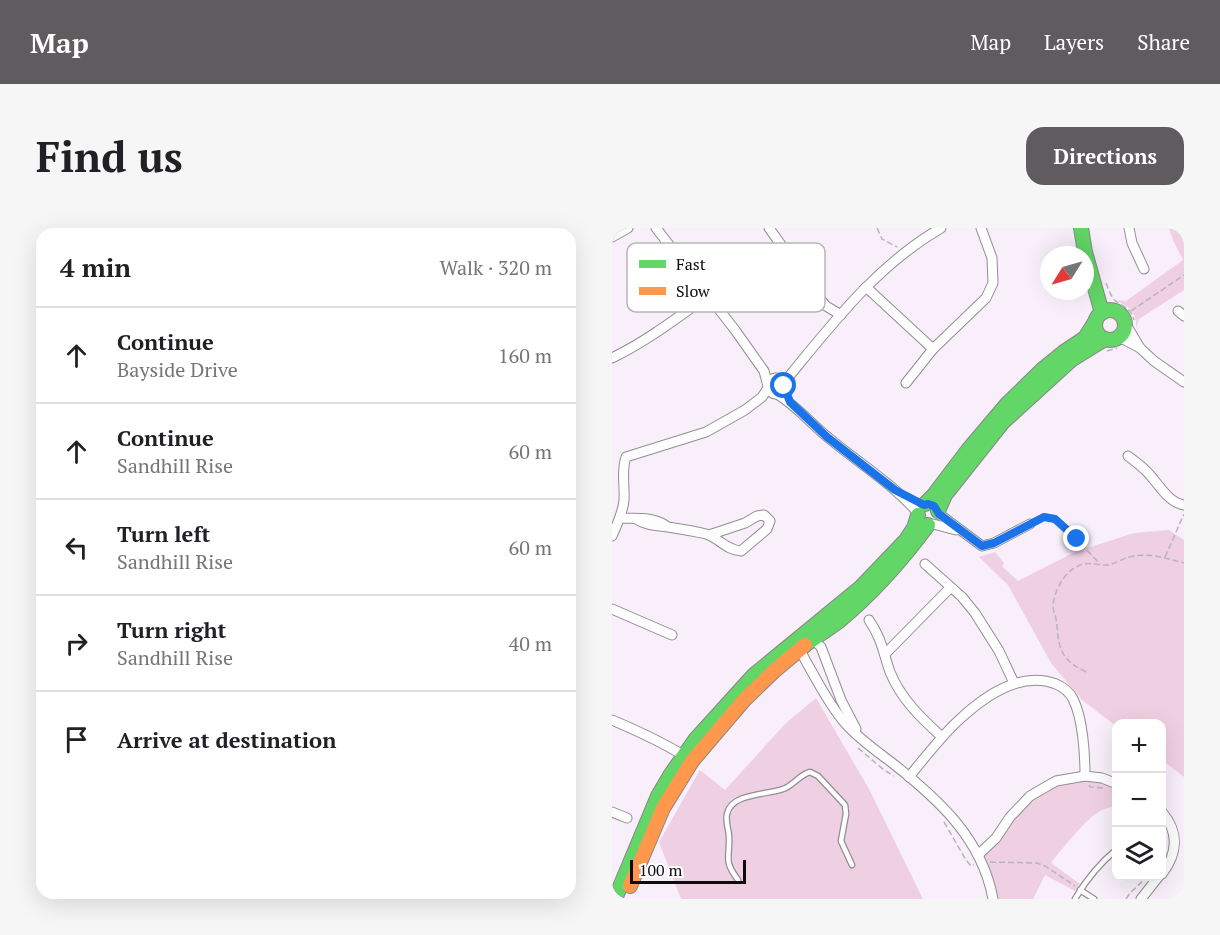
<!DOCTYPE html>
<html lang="en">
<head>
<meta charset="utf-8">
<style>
	body { margin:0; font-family:"PT Serif",serif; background:#f6f6f6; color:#202124 }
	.controls { position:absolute; right:18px; bottom:18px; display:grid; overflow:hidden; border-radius:12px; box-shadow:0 6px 24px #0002 }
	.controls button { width:54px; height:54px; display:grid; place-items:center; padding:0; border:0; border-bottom:2px solid #e0e0e0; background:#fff; color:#202124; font:30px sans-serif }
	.compass { position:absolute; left:428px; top:18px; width:54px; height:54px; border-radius:50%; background:#fff; box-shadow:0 6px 24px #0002; rotate:233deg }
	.scale { position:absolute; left:18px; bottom:15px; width:116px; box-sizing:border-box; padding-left:6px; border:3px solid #0c0c0c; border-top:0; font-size:16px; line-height:21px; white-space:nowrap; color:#0c0c0c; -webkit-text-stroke:4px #fff; paint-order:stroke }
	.stop { position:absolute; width:18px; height:18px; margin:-14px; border:4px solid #1a73e8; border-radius:50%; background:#fff }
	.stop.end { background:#1a73e8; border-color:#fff; box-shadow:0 2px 6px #0008 }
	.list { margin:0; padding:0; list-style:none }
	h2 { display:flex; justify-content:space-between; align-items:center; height:78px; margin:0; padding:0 24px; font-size:26px }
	h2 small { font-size:20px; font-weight:400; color:#757577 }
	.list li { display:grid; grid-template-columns:39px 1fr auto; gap:18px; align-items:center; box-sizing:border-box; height:96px; padding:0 24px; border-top:2px solid #e0e0e0 }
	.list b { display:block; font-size:22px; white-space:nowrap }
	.list p { margin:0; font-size:20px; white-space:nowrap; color:#757577 }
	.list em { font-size:20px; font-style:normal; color:#757577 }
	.icon { flex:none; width:33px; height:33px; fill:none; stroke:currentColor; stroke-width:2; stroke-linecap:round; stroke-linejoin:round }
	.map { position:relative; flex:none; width:572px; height:671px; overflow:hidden; border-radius:18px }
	header { display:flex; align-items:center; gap:36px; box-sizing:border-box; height:84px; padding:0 30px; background:#5f5b5f; color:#fff }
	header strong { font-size:28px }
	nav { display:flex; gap:33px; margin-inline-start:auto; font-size:21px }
	.intro { display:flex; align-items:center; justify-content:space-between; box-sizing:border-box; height:144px; padding:0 36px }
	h1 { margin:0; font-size:42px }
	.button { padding:15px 27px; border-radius:18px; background:#5f5b5f; color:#fff; font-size:21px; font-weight:700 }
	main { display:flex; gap:36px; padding:0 36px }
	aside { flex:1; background:#fff; border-radius:18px; box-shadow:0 6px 24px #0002 }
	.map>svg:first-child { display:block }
	.green { fill:#efd0e2 }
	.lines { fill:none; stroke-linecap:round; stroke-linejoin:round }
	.lane-casing { stroke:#928e93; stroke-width:7 }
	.street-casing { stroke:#928e93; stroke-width:11 }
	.fast-casing { stroke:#89858a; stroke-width:16 }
	.slow-casing { stroke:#89858a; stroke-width:16 }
	.path { stroke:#b7b5b7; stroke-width:1.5; stroke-dasharray:6 3; stroke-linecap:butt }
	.lane { stroke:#fefdfe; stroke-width:4.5 }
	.street { stroke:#fefdfe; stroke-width:9 }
	.fast { stroke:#63d668; stroke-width:14 }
	.slow { stroke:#ff974d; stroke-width:14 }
	.route { stroke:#1a73e8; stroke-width:8 }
	.key { fill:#fff; stroke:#b6b6b6; stroke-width:1.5 }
	.key-label { font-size:16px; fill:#0c0c0c }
</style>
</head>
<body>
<header>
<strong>Map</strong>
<nav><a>Map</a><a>Layers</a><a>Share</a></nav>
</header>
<div class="intro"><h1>Find us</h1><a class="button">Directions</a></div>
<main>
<aside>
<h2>4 min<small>Walk · 320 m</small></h2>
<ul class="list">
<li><svg class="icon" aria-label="ahead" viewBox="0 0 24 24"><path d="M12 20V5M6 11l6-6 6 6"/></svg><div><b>Continue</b><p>Bayside Drive</p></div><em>160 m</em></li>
<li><svg class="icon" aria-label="ahead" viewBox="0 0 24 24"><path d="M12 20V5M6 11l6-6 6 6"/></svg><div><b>Continue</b><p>Sandhill Rise</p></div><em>60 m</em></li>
<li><svg class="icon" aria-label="left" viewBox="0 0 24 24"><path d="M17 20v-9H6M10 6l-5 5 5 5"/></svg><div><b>Turn left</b><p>Sandhill Rise</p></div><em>60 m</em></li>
<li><svg class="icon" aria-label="right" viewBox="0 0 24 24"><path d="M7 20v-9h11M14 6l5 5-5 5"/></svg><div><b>Turn right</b><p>Sandhill Rise</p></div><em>40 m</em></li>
<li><svg class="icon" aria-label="arrive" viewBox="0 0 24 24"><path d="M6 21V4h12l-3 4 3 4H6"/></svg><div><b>Arrive at destination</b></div></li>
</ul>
</aside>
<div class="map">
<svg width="572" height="671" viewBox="0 0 572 671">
	<rect width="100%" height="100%" fill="#f8effa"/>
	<g class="green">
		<path d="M557 0H572V62L527 91 524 100C525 84 517 78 503 72L514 73 571 32 561 12Z"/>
		<path d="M557 302 572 312V549L550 532V496H505L504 498 470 472 439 435 396 357 367 329 383 324 392 335 390 338 406 353 463 324 522 305Z"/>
		<path d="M204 470 257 561 311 671H69L47 614 88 542 113 562 174 495Z"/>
		<path d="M472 543 491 546 504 550V578C500 579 494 580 490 582 475 589 450 621 439 635L468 656 463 663 433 647 421 671H381L364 621 382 608 415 565 443 548Z"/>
	</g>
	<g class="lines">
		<defs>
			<g id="lane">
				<path d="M418 296 432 289 443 291 465 311"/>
				<path d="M126 652C111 631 118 632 117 609 117 602 113 593 115 586 119 565 155 567 171 561 181 558 187 547 198 544L206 548 233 577 234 586 229 613 240 637"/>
				<path d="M468 662 482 671"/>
				<path d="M463 671C474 652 488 635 505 621"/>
			</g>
			<g id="street">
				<path d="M44 0 123 102 152 143 156 158"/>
				<path d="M157 0 205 67 214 78 229 87"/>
				<path d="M517 0 520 15 532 41"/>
				<path d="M0 9 16 0"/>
				<path d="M254 59 321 121"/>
				<path d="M566 83 572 88"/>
				<path d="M512 93 528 120 542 133 572 154"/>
				<path d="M502 111H511L528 120"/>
				<path d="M0 130C35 113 65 90 97 67"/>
				<circle cx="164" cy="158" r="8"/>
				<path d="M294 155 321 121 374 70 381 55 380 30 369 0"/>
				<path d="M172 158 179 146C224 91 267 36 329 0"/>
				<path d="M165 166C185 178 199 196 218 211 247 235 281 256 306 285"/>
				<path d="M516 228C521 232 527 236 532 241 545 252 554 274 572 277"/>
				<path d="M327 286 370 318 382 315 418 296"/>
				<path d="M8 290C24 291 39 288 53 297"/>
				<path d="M24 291C36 298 43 297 56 299 69 301 82 303 94 306 107 310 114 322 129 323L155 301 158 293 152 287 145 288 133 295 97 307"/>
				<path d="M321 296 344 302"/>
				<path d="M0 308C5 296 11 285 12 272 13 257 9 243 14 229L94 204 133 182 150 169 156 160"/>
				<path d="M313 336 350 369 363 385 387 423 402 455"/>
				<path d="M0 381 60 407"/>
				<path d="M257 392C270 411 271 424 278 444 289 471 309 490 330 509"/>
				<path d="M199 410 209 419 229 472 244 501"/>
				<path d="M185 417C189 423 192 430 196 437 207 456 218 478 233 495 246 510 263 522 279 534 325 570 370 610 381 671"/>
				<path d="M273 426 338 360"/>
				<path d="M0 492C26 503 52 515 76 530"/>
				<path d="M297 549C314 528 330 507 349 490 374 467 410 443 444 456 451 459 458 465 461 471 471 490 473 527 473 548"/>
				<path d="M0 584 15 590"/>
				<path d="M550 584C567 604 566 625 550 646"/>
				<path d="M366 627 384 610 398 589 418 568 444 553 473 548 490 550 505 556"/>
				<path d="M529 671 547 648"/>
			</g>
			<g id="fast">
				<path d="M469 0 473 24 490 85"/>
				<circle cx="498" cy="97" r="15"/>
				<path d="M313 276 321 268 356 222 395 176 431 141 452 124 473 110 483 94"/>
				<path d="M326 283 333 267 391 194 459 132 493 111"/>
				<path d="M193 417C204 409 216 401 227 393 261 365 290 332 316 297"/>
				<path d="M3 671 46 568 59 546 83 512 142 447 248 360 294 312 302 300 306 287"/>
			</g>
			<path id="slow" d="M18 658 51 580 80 533 132 472 163 442 193 417"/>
		</defs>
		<use href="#lane" class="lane-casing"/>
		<use href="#street" class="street-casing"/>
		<use href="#fast" class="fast-casing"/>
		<use href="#slow" class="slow-casing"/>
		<g class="path">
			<path d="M265 0 270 11 285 19"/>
			<path d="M570 0 572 7"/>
			<path d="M494 55C496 60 498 66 501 70 508 80 518 76 522 92"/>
			<path d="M519 83 572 47"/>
			<path d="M495 123 505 120"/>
			<path d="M469 316 488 336"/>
			<path d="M553 329 572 286"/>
			<path d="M474 444C464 439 454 433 450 423 445 413 446 402 444 391 443 386 441 383 441 378 442 364 451 346 464 339 476 332 483 338 495 337 503 336 510 331 517 329 537 324 553 330 572 335"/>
			<path d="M246 520 272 542 282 548"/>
			<path d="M477 557 478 559 492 560"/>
			<path d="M332 594 354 632 359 638 362 637"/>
			<path d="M378 634 425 635 433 638 463 658"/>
			<path d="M514 671 518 665 533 651"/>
		</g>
		<use href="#lane" class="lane"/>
		<use href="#street" class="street"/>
		<use href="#fast" class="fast"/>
		<use href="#slow" class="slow"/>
	</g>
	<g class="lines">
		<path class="route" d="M172 158 178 174 215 209 283 262 312 277 316 276 322 278 327 286 370 318 382 315 432 289 443 291 465 311"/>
	</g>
	<rect x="15" y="15" width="198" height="69" rx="9" class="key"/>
	<rect x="27" y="32" width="27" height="8" fill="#63d668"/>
	<rect x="27" y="59" width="27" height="8" fill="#ff974d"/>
	<g class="key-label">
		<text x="64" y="42">Fast</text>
		<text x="64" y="69">Slow</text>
	</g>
</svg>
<div class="controls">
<button>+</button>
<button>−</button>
<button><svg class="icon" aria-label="layers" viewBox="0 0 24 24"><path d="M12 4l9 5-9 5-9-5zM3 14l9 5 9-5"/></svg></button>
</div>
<svg class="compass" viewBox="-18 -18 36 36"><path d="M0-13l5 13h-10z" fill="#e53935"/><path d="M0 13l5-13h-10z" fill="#757577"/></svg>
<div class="scale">100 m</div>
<div class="stop" style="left:172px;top:158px"></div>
<div class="stop end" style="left:465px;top:311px"></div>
</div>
</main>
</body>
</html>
